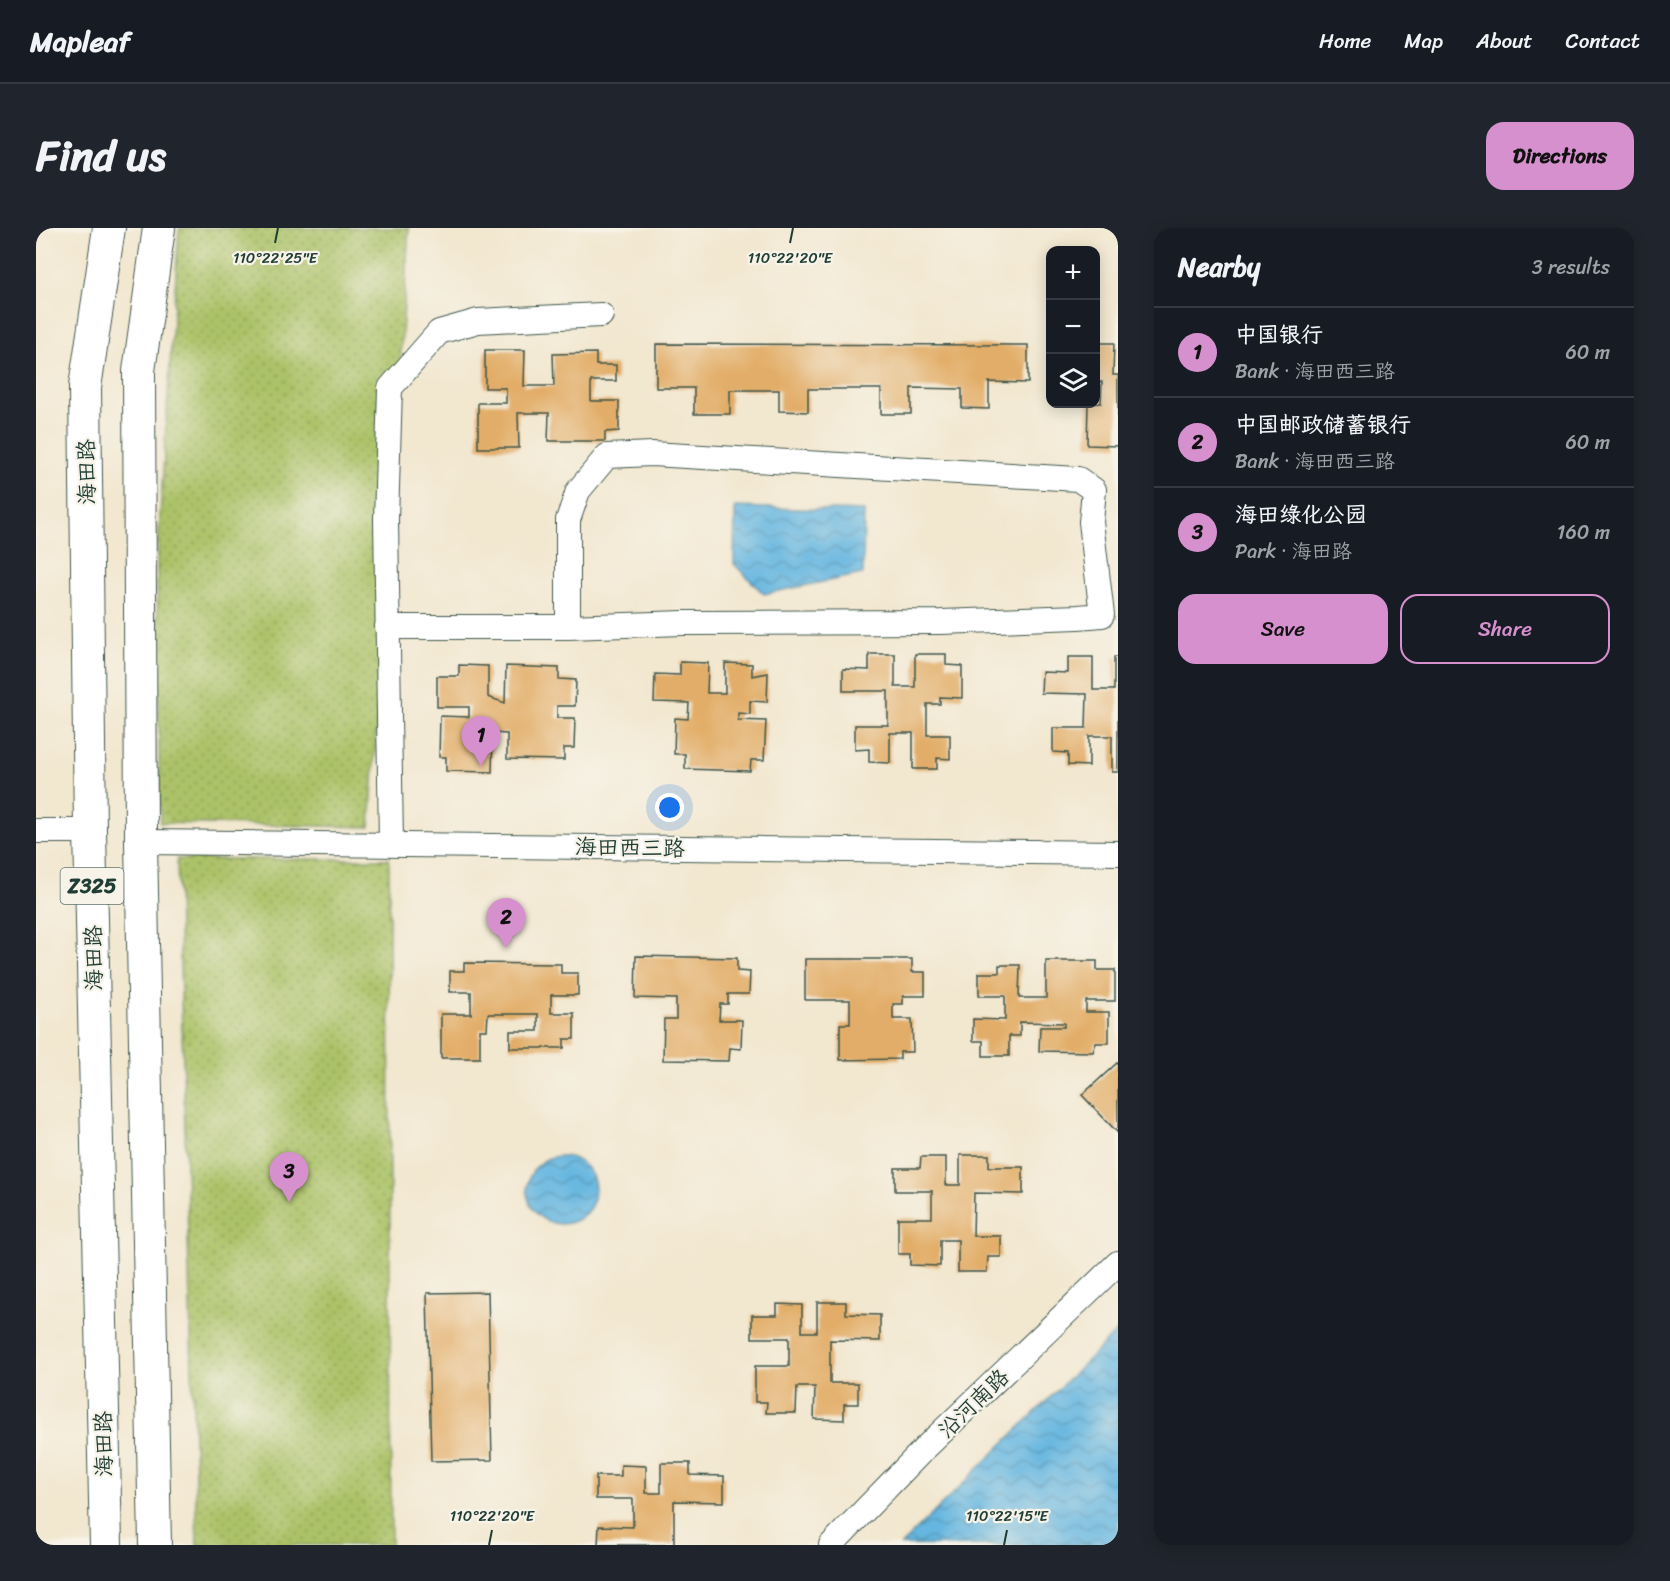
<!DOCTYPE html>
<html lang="en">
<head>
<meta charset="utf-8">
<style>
	body { margin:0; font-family:Sriracha,"LXGW WenKai TC",sans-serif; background:#20242c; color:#f1f3f6 }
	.controls { position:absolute; right:18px; top:18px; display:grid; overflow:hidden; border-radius:12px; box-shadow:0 3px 15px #0003 }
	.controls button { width:54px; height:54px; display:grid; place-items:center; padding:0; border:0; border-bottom:2px solid #363941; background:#171b24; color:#f1f3f6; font:30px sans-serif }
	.you { position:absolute; left:634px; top:580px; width:21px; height:21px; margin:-15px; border:4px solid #fff; border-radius:50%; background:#1a73e8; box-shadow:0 0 0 9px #1a73e833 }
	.badge { display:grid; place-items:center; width:39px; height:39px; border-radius:50%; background:#d690ce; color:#111; font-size:20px; font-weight:700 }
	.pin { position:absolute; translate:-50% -50px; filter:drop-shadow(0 2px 3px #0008) }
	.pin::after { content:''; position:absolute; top:32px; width:21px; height:18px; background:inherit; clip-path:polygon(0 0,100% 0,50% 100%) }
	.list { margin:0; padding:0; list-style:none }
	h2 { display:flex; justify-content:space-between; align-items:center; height:78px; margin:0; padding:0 24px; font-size:26px }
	h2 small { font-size:20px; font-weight:400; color:#9ea1a6 }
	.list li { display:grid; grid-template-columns:39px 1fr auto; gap:18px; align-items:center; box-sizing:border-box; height:90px; padding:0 24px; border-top:2px solid #363941 }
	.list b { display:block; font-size:22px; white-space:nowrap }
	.list p { margin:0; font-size:20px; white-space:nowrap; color:#9ea1a6 }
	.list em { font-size:20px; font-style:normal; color:#9ea1a6 }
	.actions { display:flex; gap:12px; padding:18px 24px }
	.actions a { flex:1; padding:14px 0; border:2px solid #d690ce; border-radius:18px; text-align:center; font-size:21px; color:#d690ce }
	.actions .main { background:#d690ce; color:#111 }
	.icon { flex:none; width:33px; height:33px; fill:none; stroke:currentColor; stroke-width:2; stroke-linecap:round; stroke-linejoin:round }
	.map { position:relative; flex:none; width:1082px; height:1317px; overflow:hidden; border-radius:18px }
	header { display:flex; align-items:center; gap:36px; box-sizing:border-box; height:84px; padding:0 30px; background:#171b24; border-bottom:2px solid #363941 }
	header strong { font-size:28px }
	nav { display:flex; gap:33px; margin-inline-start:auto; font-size:21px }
	.intro { display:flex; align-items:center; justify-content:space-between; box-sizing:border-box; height:144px; padding:0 36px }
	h1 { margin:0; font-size:42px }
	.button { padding:15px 27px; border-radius:18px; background:#d690ce; color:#111; font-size:21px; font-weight:700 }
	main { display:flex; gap:36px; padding:0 36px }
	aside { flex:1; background:#171b24; border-radius:18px; box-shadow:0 3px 15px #0003 }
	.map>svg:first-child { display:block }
	.park { fill:url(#park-dots); stroke:#66804e; stroke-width:1.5 }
	.water { fill:url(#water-waves); stroke:#427a8a; stroke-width:1.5 }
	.building { fill:#e2ad67 }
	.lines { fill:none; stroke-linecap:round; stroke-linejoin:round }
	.minor-casing { stroke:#3f564b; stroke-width:26 }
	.major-casing { stroke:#3f564b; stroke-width:34 }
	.minor { stroke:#fff; stroke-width:24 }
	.major { stroke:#fff; stroke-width:32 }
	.ticks { fill:none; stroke:#1f3d34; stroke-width:2 }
	.labels { text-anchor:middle; stroke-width:4.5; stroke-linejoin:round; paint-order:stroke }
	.shield { fill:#f7f3e8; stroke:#60746a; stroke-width:1.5 }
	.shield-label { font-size:21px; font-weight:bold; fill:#1f3d34 }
	.street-label { font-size:22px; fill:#1f3d34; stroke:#f7f3e8 }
	.ticks-label { font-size:15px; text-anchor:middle; fill:#1f3d34; stroke:#f7f3e8; stroke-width:4.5; stroke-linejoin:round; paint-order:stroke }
</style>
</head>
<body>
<header>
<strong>Mapleaf</strong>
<nav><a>Home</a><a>Map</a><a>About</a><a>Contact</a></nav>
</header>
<div class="intro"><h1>Find us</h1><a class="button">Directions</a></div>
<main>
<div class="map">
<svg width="1082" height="1317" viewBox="0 0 1082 1317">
	<defs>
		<pattern id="park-dots" width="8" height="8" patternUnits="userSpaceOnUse" patternTransform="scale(1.5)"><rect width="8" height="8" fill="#acc267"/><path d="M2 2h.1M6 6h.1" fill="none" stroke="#8b9f56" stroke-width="1.8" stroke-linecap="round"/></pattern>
		<pattern id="water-waves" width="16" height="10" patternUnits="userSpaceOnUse" patternTransform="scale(1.5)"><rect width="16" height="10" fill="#65b6e0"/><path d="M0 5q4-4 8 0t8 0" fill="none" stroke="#5395b6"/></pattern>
	</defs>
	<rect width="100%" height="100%" fill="#f7f3e8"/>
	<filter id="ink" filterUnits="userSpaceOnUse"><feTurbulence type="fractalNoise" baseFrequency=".0167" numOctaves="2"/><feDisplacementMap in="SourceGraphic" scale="12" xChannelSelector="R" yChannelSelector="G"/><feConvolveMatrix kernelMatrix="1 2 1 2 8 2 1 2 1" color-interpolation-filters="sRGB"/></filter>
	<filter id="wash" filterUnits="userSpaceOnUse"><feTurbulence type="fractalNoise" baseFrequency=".008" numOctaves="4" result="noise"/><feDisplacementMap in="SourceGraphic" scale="24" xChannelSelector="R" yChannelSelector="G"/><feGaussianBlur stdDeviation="1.35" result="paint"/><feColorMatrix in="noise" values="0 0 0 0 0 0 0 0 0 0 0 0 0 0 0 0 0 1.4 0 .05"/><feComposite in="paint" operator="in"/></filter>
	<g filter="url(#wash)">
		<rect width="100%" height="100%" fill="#f2e7cf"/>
		<g class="park">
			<path d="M143 0H373L334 599 124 595 121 334Z"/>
			<path d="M141 631H353L355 1317H161Z"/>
		</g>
		<g class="water">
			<path d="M699 279 828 283 827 346 728 366 698 336Z"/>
			<circle cx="525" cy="962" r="34"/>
			<path d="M1082 1102V1317H865Z"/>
		</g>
		<g id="blocks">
			<g class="building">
				<path d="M1060 115H1078L1077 147H1082V218L1051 217 1052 176 1065 175 1066 154H1060Z"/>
				<path d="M620 116 992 117V155L953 154V181L926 180V161L875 160V186H845V161H772V184L743 183V162H694V186H658V160H620Z"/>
				<path d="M449 122H489L488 158H518L517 126 560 125V137H580V153H555V173H583V203L569 204V213H512L513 185H482L483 220H442V175H470V160H449Z"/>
				<path d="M833 426H859V459H879V426H910V437L926 438V470L904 469V476H891V507H914V531L901 530V541H877V505H854V535L833 534V521L819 522V497H852V463H807V441L833 442Z"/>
				<path d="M1032 429H1057V462H1078V429H1082V544H1076V508H1053V538L1032 537V525L1017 524V500H1050L1051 466 1005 465 1006 444 1032 445Z"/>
				<path d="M644 434 672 435 671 465H689V435L716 436V448L732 445 731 474 714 473V486L702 485V492L730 493 728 532H715L714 543 649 541V526H638L639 490 652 491 653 475 618 474 619 446 644 447Z"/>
				<path d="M423 437 452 438V469L469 475 470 438 523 440V451L540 452 539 478H521V490H539L538 520H528V532L471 531V506L457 505 456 544 410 543V529H403L404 488 433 489V479H401V448H423Z"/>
				<path d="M600 728 701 730V743L714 744 713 766H692V776H684L683 792H706L705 821 694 820 693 833 627 832 628 791H640V771L599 770Z"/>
				<path d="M769 731H876V744H889V768H867V776H857V791H876L877 824H864V831L804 832V796H814V772H769Z"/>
				<path d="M1010 733H1061V742H1079V773H1050V784H1073V815H1060L1057 824 1003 823 1004 799H1028V795L984 794V808H973V828H947V813H937V791L969 792V768H943V745H963V737H984L983 770H1010Z"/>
				<path d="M428 735 525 736V745H542V767H515V785H538V811H528V820H474V803H502V786H452L451 802H444V830H405V786H435V764H414V743H428Z"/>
				<path d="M1082 834V905L1046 867Z"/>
				<path d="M924 927H953V939H987V966L938 965 937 1008H965V1029H952L951 1044H922V1012H904V1038L874 1037V1026H862V990H896V963H859V940H884L885 929H910V957H924Z"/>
				<path d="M452 1064 456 1232 395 1233 391 1065Z"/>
				<path d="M781 1074H810V1086L844 1087V1113L794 1112V1155H822V1176H808V1192L778 1191 779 1159H761L760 1185H730L731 1174H719V1138H753V1110H716V1087H741V1076L766 1077V1104H781Z"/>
				<path d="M625 1235H654V1247L688 1248V1274L638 1273V1317H562L563 1298 597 1299V1271H560V1248H585V1237L610 1238V1265H625Z"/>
			</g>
		</g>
	</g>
	<g filter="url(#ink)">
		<use href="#blocks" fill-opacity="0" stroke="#3f564b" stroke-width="1.5"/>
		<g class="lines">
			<defs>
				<g id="minor">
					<path d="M351 399H532L647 395 905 394 1042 389 1066 387 1055 294 1058 262 1042 251 616 226 571 228 542 263 532 292V399"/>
					<path d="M0 603H54"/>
					<path d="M105 614 1082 625"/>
					<path d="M355 615 350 292 354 160 403 104 442 93 565 87"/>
					<path d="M795 1317 888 1221 1082 1035"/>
				</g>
				<g id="major">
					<path d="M70 1317 54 603 49 159 73 0"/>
					<path d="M119 1317 105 614 103 143 123 0"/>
				</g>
			</defs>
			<use href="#minor" class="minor-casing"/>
			<use href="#major" class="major-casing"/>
			<use href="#minor" class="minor"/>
			<use href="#major" class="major"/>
		</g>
	</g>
	<path class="ticks" d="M239 15 242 0M754 15 757 0M453 1317 456 1302M968 1317 971 1302"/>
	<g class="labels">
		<rect class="shield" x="24.5" y="640" width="63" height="36" rx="4.5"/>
		<g class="shield-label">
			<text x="56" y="665">Z325</text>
		</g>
		<g class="street-label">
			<text transform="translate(50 244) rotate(-91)" y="8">海田路</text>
			<text transform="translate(594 619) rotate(1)" y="8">海田西三路</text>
			<text transform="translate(57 730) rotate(-91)" y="8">海田路</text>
			<text transform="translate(937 1175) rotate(-44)" y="8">沿河南路</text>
			<text transform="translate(67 1216) rotate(-91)" y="8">海田路</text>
		</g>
	</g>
	<g class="ticks-label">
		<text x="239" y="35">110°22'25"E</text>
		<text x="754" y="35">110°22'20"E</text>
		<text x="456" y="1293">110°22'20"E</text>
		<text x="971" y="1293">110°22'15"E</text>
	</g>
</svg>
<div class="controls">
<button>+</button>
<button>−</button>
<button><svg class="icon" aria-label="layers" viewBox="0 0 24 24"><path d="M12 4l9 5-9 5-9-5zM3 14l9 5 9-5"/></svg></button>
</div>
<div class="you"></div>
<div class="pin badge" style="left:445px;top:538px">1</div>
<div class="pin badge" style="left:470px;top:720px">2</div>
<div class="pin badge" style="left:253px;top:974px">3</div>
</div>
<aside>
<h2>Nearby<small>3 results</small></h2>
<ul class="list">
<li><span class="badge">1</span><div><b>中国银行</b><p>Bank · 海田西三路</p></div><em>60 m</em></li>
<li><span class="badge">2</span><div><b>中国邮政储蓄银行</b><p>Bank · 海田西三路</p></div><em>60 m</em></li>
<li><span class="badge">3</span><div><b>海田绿化公园</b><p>Park · 海田路</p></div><em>160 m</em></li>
</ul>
<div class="actions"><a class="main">Save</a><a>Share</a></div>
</aside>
</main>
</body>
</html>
